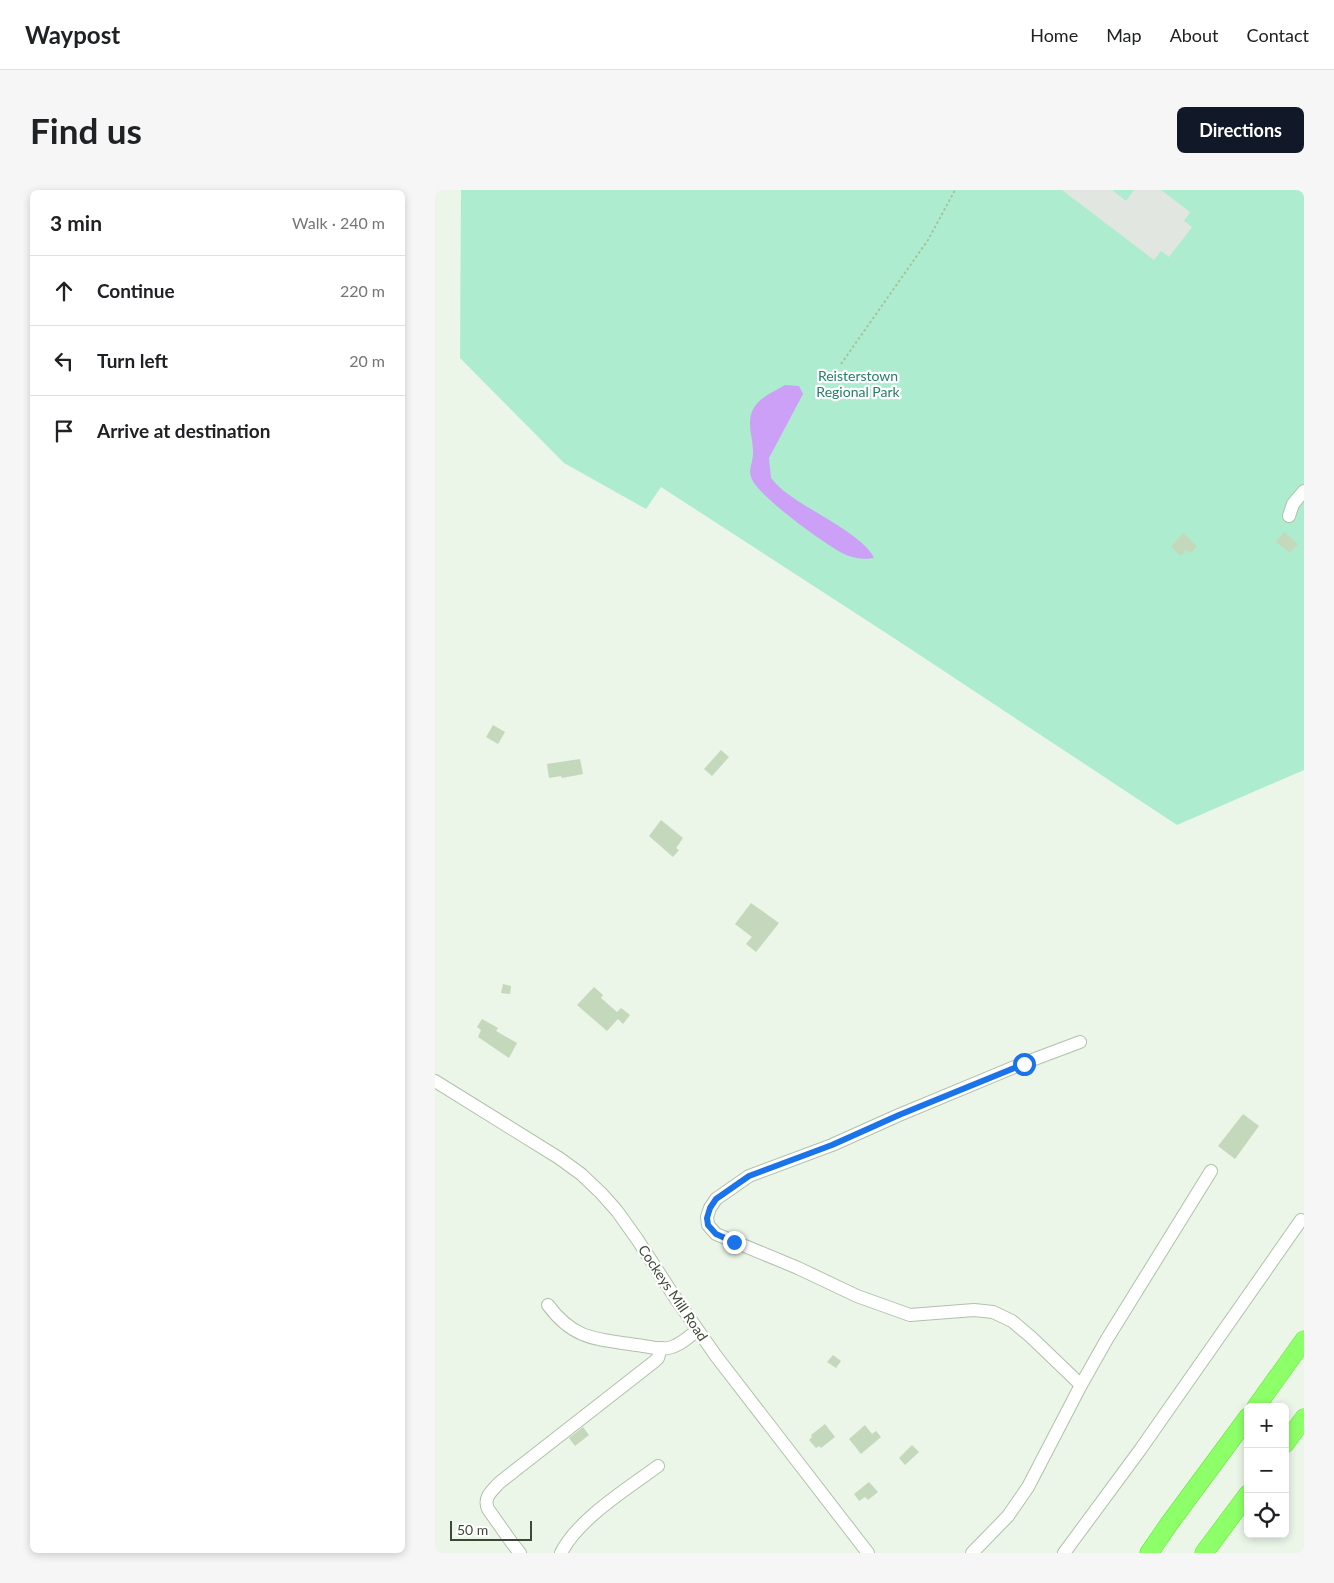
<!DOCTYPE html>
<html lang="en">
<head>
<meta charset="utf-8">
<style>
	body { margin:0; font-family:Lato,sans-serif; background:#f6f6f6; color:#202124 }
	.controls { position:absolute; right:15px; bottom:15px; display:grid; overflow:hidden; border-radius:8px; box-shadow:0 2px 8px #0003 }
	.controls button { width:45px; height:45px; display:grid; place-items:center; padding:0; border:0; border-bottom:1px solid #e0e0e0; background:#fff; color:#202124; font:25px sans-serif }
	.scale { position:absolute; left:15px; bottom:12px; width:82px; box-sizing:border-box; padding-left:5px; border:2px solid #3c4936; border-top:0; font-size:14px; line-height:18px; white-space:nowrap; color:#3c4936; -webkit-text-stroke:4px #fff; paint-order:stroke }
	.stop { position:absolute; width:15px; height:15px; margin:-11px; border:4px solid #1a73e8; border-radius:50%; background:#fff }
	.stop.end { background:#1a73e8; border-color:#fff; box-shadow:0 1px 5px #0008 }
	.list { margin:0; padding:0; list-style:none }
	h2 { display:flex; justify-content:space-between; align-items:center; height:65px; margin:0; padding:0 20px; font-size:21px }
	h2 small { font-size:16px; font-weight:400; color:#757577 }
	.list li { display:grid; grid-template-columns:32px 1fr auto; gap:15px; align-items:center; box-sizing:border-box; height:70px; padding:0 20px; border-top:1px solid #e0e0e0 }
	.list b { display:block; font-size:19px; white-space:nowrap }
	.list em { font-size:16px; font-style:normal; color:#757577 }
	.icon { flex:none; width:28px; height:28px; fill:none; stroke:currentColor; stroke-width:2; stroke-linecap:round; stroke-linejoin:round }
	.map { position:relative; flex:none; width:869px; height:1363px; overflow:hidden; border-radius:8px }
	header { display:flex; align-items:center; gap:30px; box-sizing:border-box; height:70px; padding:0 25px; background:#fff; border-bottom:1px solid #e0e0e0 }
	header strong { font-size:24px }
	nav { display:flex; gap:28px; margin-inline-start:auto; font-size:18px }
	.intro { display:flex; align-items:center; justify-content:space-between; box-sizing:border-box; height:120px; padding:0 30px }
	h1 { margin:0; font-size:35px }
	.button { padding:12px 22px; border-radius:8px; background:#111827; color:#fff; font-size:18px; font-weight:700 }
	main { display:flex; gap:30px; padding:0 30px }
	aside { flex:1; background:#fff; border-radius:8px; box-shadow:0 2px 8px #0003 }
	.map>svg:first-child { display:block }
	.green { fill:#aeecd0 }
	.parking { fill:#e2e6e0 }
	.water { fill:#cba0f6 }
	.building { fill:#c4d8bc }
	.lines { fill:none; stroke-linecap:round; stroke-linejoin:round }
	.minor-casing { stroke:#b0c1aa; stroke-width:14 }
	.highway-casing { stroke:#61e92e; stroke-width:19 }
	.path { stroke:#a5c49a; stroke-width:2; stroke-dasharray:2.5 2.5; stroke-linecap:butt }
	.minor { stroke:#fff; stroke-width:12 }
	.highway { stroke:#8dff69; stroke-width:18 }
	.route { stroke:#1a73e8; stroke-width:6 }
	.labels { text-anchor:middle; stroke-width:4.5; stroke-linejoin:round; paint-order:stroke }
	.park-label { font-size:14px; fill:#248066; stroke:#fff }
	.street-label { font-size:14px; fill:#3c4936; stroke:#fff }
</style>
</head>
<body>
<header>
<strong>Waypost</strong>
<nav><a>Home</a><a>Map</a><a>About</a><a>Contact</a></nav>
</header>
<div class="intro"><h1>Find us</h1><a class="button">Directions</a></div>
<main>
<aside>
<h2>3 min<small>Walk · 240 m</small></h2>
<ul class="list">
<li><svg class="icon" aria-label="ahead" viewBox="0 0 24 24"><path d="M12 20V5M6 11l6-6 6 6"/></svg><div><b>Continue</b></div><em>220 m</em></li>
<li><svg class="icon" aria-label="left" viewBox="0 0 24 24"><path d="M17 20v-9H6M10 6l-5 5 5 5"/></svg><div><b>Turn left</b></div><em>20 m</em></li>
<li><svg class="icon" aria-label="arrive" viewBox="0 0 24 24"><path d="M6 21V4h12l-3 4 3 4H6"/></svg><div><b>Arrive at destination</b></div></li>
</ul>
</aside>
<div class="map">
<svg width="869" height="1363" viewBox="0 0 869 1363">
	<rect width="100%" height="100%" fill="#ebf5e8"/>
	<path class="green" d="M26 0H869V580L742 635 468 454 226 297 211 319 129 273 25 168Z"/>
	<path class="parking" d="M627 0H677L691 11 699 0H726L755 22 749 31 757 37 734 67 726 61 719 70Z"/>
	<path class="water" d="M350 195 364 196 368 204 334 268 336 288C341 294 347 300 353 304 373 320 430 346 439 368 430 370 417 368 409 364 391 355 321 305 316 287 313 280 319 269 318 261 318 252 315 243 315 235 314 211 333 205 350 195Z"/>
	<g class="building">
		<path d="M849 342 863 354 855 363 841 352Z"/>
		<path d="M748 343 762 356 756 363 751 360 746 366 736 357Z"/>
		<path d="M58 535 70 542 63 554 51 547Z"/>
		<path d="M286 560 294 567 277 586 269 579Z"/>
		<path d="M145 569 148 584 127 588 126 586 114 588 112 574Z"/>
		<path d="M226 630 248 648 241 658 244 660 238 667 214 646Z"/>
		<path d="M316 713 344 733 321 762 311 754 317 747 300 734Z"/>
		<path d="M68 794 76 796 75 804 66 803Z"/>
		<path d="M159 797 168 805 166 808 182 822 186 818 195 825 188 834 183 829 172 841 142 815Z"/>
		<path d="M47 829 63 838 61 841 82 853 74 868 43 847 46 840 42 837Z"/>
		<path d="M808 924 824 936 800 969 783 956Z"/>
		<path d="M398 1165 406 1171 401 1178 392 1172Z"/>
		<path d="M390 1234 400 1247 386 1258 384 1256 381 1258 374 1250 377 1247 376 1245Z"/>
		<path d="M430 1235 437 1244 441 1241 446 1247 426 1264 414 1249Z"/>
		<path d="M148 1237 154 1245 140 1256 134 1248Z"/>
		<path d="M477 1255 484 1262 470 1275 464 1268Z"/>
		<path d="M434 1292 443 1302 433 1310 430 1307 424 1311 419 1304Z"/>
	</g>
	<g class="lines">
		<defs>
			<g id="minor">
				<path d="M854 326 858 314 869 301"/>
				<path d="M645 852 589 873 464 925 397 955 314 986 281 1009 275 1018 272 1027 273 1035 281 1044 363 1078 422 1106 475 1125 539 1120 558 1122 577 1131 596 1147 646 1195"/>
				<path d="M0 891 124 968 146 984 166 1003 182 1021 202 1049 239 1106 281 1166 433 1363"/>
				<path d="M113 1115C139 1150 161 1149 202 1155 211 1156 223 1160 233 1158 244 1156 254 1147 262 1140"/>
				<path d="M85 1363 77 1353 53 1319C48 1307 57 1301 64 1293L220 1171 223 1168 226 1158"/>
				<path d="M126 1363C143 1329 192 1299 223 1276"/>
				<path d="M537 1363 573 1326 593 1297 646 1195 672 1149 776 981"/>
				<path d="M629 1363 705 1260 866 1030"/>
			</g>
			<g id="highway">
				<path d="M821 1217 869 1150"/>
				<path d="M850 1254 869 1228"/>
				<path d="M714 1363 734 1334 813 1227"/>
				<path d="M769 1363 813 1304"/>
			</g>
		</defs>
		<use href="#minor" class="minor-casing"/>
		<use href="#highway" class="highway-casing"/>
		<path class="path" d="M406 174 493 50 520 0"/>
		<use href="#minor" class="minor"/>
		<use href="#highway" class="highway"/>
	</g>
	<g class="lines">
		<path class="route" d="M299 1052 281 1044 273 1035 272 1028 275 1018 281 1009 314 986 397 955 464 925 589 874"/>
	</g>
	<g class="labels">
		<g class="park-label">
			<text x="423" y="191">Reisterstown<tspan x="423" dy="16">Regional Park</tspan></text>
		</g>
		<g class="street-label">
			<text transform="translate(238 1103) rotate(56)" y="5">Cockeys Mill Road</text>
		</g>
	</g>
</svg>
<div class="controls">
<button>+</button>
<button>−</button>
<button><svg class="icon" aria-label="locate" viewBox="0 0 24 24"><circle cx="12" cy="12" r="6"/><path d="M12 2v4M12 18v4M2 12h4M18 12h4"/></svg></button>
</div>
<div class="scale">50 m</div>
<div class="stop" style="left:589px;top:874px"></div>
<div class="stop end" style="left:299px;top:1052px"></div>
</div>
</main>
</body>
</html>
